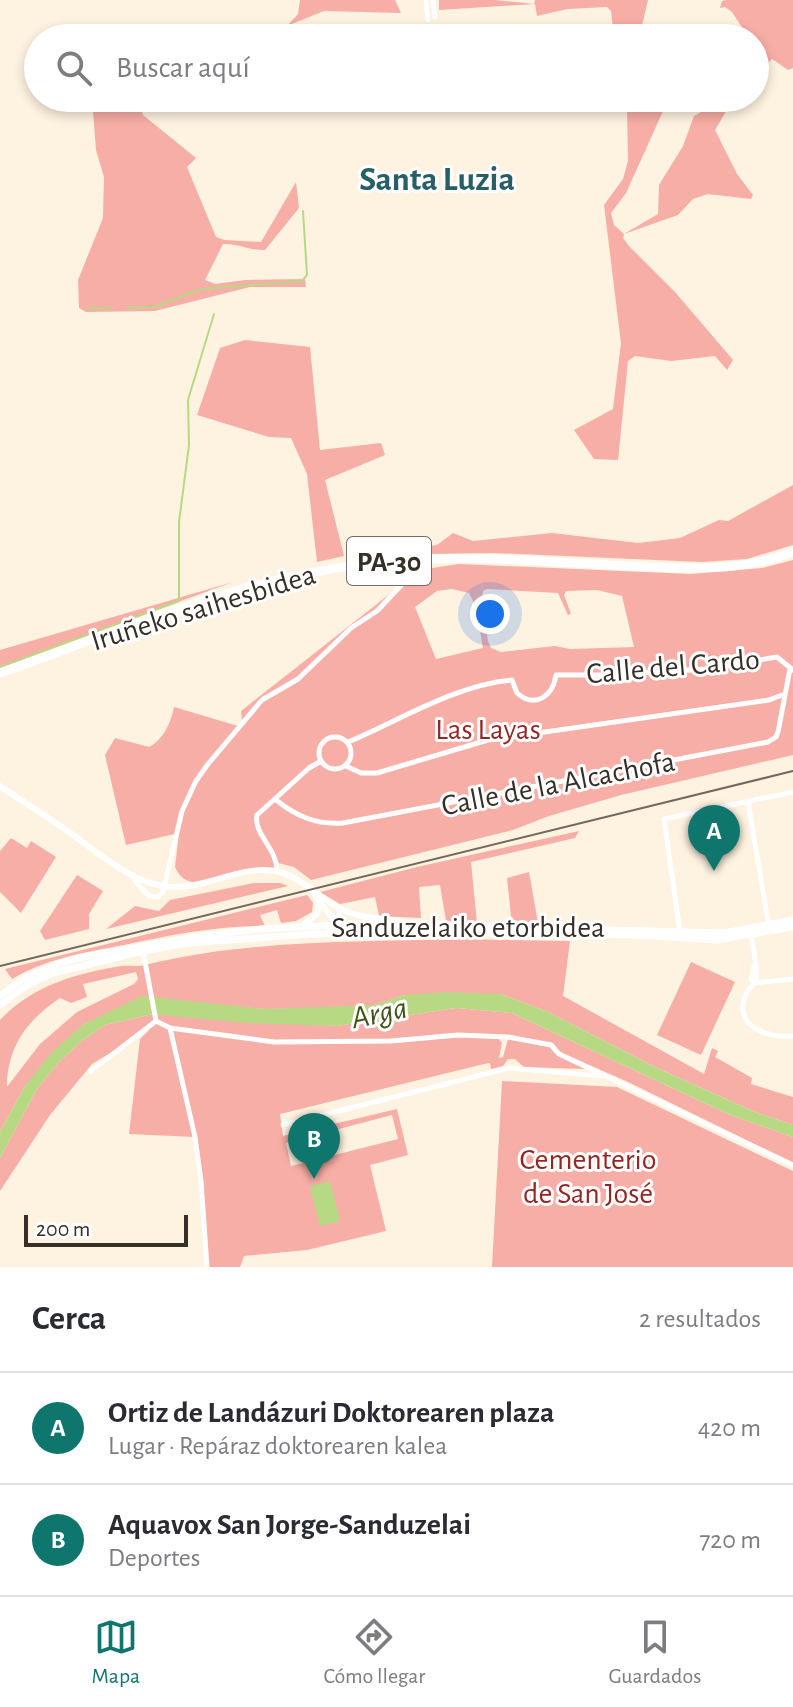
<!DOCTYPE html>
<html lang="es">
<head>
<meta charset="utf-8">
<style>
	body { margin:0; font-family:"Alegreya Sans",sans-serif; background:#f7f7f7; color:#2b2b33 }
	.scale { position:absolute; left:24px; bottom:20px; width:164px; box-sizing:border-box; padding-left:8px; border:4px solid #352f27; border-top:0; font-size:22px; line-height:28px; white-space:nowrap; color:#352f27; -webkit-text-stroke:6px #fff; paint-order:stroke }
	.you { position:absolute; left:490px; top:614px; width:28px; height:28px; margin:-20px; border:6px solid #fff; border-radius:50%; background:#1a73e8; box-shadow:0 0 0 12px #1a73e833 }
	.badge { display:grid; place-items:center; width:52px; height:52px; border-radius:50%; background:#0f766e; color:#fff; font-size:26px; font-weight:700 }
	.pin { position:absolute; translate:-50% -66px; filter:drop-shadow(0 2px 4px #0008) }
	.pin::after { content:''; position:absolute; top:42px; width:28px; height:24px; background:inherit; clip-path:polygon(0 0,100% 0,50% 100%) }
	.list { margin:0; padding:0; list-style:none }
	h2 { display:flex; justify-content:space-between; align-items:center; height:104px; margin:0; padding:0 32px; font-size:34px }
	h2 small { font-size:26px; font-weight:400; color:#7c7c81 }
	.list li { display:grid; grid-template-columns:52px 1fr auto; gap:24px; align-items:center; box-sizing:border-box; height:112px; padding:0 32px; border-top:2px solid #e1e1e2 }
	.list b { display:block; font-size:30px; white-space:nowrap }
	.list p { margin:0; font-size:26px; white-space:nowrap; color:#7c7c81 }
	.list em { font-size:26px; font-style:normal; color:#7c7c81 }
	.icon { flex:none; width:44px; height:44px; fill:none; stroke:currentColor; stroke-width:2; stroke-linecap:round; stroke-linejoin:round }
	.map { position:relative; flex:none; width:793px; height:1267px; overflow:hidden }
	.search { position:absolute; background:#fff; box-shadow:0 4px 12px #0003; left:24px; right:24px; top:24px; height:88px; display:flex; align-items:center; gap:20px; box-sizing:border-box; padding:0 28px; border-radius:44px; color:#7c7c81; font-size:30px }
	.sheet { height:328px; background:#fff }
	nav { display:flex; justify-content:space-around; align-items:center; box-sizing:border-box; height:112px; border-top:2px solid #e1e1e2; background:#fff; font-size:22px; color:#7c7c81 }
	nav a { display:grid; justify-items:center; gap:4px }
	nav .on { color:#0f766e }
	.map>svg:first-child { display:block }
	.green { fill:#f7aea6; fill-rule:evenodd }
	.water { fill:#b8d984 }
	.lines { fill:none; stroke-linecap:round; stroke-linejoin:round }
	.stream { stroke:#b8d984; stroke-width:2 }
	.minor { stroke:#fff; stroke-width:5 }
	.tertiary { stroke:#fff; stroke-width:6 }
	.secondary { stroke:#fff; stroke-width:7 }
	.trunk { stroke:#fff; stroke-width:9 }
	.rail { stroke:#71695e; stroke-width:2 }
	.labels { text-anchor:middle; stroke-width:6; stroke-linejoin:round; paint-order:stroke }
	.shield { fill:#fff; stroke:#726d68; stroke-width:2 }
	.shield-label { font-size:28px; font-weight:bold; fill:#352f27 }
	.street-label { font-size:30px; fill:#352f27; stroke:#fff }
	.park-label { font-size:30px; fill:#952623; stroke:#fff }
	.water-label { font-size:32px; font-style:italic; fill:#3e5316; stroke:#fff }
	.quarter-label { font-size:34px; font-weight:bold; fill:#266064; stroke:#fff }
</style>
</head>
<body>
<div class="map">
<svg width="793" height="1267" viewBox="0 0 793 1267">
	<rect width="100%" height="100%" fill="#fef2e0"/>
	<g class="green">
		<path d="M300 0H395L401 13 324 11 287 26 298 14Z"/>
		<path d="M439 0H495L534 4 535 0H648L639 38H614L611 11 607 7 568 9 537 16 535 4 439 10Z"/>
		<path d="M726 0H793V68L788 70 772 59 755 77V67L766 55 755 44V38H749L732 12 725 7 720 8 722 1Z"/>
		<path d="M92 98H138L143 115 196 158 187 167 216 237 225 240 261 242 296 182 299 208 265 250C251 251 238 243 223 244L205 280 215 284 245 280 305 279 306 287H250L155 311 86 312 79 308 78 280 103 218 104 177 96 150Z"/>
		<path d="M618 98H628L627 108 637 109 656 102 658 98H669L626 193 611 213 614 225 624 234 658 214 659 185 683 146 694 116 725 98H734L715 130 737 174 753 195 751 199 708 194 693 199 678 215 624 234 623 238 628 245 675 292 733 360 727 370 715 356 671 361 635 356 628 361 618 460 594 459 574 430 613 409 621 343 604 205 623 179 628 161 627 109 619 107Z"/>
		<path d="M245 340 310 347 320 450 381 443 385 455 325 480 344 556 317 562 307 474 291 438 269 437 197 415 220 348Z"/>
		<path d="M793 485V545L747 559 702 562 494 553 358 555 437 545 453 533 473 541 552 533 638 543 680 538 719 520 728 521Z"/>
		<path d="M793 560V755L621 795 549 816 513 830 311 880 294 867 274 862 277 872C266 872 255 870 244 872 222 875 188 897 175 867L179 833 126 845 105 755 115 738 149 747C163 740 171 723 174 707L238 726 242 721 241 711 410 578 417 579 432 568 459 564 691 574 762 568ZM452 589 469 593 476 607 483 648 436 659 415 607 437 591ZM487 589 558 593 568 615 571 614 564 595 566 591 597 590 622 596 634 647 570 649 555 646 501 652 491 648 488 641 482 598 483 591Z"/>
		<path d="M233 582 0 667V650Z"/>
		<path d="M579 831 575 838 471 862 477 923 446 921 440 885 419 887 421 918 379 916 375 897 340 904 320 892 417 867Z"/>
		<path d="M11 838 27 848 31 841 56 857 21 913 0 892V851Z"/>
		<path d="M529 872 538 923 512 925 507 878Z"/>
		<path d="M77 875 103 891 89 914V929L45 940 40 931Z"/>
		<path d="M254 883H280L288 886 106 929 135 906 159 911 170 900Z"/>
		<path d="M307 895 313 903 312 912 296 921 281 923 277 910 260 915 265 926C217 926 170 935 124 945 86 952 45 959 12 979L5 969Z"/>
		<path d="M457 939 570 941 563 996 704 1074 712 1048 718 1051 715 1057 752 1078 751 1084 793 1097V1125L755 1112 655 1067 548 1012 501 994 405 995 375 1005 336 1008 266 1009 227 1006 111 1013 84 1024 25 1086 0 1132V1020C33 985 75 974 121 966 129 965 137 967 145 965 246 940 353 942 457 939ZM136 972 138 979 134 984 77 1012 40 1044 7 1087C7 1047 27 1020 60 998L71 1003 87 997 83 984Z"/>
		<path d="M691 962 735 982 701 1055 657 1035Z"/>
		<path d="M456 1008 512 1013 728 1114 793 1137V1163L628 1082 560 1052 553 1043 504 1035 499 1039 502 1043 499 1058 503 1057 508 1039 549 1046 585 1069 524 1067 515 1059H508L503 1066 491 1069 490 1063 484 1064 280 1114 283 1136 397 1109 408 1155 370 1165 386 1231 307 1250 244 1256 240 1267H207L195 1137 129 1134 140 1039 150 1029 92 1064 50 1115 0 1191V1158L37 1089 59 1062 83 1040 105 1025 153 1014 336 1026ZM392 1115 398 1139 291 1166 286 1143Z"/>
		<path d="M502 1081 617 1087 793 1171V1267H492Z"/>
	</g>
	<g class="water">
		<path d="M446 992 501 994 548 1012 655 1067 755 1112 793 1125V1137L728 1114 512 1013 456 1008 336 1026 246 1023 153 1014 105 1025 83 1040 59 1062 37 1089 0 1158V1132L25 1086 52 1052 84 1024 142 996 266 1009 374 1005 405 995Z"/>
		<path d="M330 1181 340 1221 320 1226 310 1186Z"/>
	</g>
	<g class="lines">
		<g class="stream">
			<path d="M88 308H113"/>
			<path d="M127 308 154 307 202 289 302 281 307 275 303 211"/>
			<path d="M0 667 179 601V522L189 445 188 400 214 314"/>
		</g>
		<g class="minor">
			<path d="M426 0 428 20"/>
			<path d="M433 0 435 17"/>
			<circle cx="335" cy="753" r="16"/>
			<path d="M348 742C398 721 458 684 512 680L517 693C535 709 553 696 556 675H608L706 669 777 657 793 670"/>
			<path d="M346 766 361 773H377L488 740 769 700 782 695"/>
			<path d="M276 800C296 816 316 825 343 823L768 742 776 737 778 732 790 669"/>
			<path d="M748 802 769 927"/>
			<path d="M277 872C278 849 253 834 257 815L309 768 321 761"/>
			<path d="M133 875 136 882 149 896 158 897 163 892 182 811 196 781 208 764 262 700 298 679 351 628 377 611 425 560"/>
			<path d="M680 932 664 819 793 792"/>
			<path d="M751 934C752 944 758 969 756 979 755 985 748 988 746 994 732 1027 768 1038 793 1036"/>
			<path d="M143 951 156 1021"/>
			<path d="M754 966 751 980 755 983"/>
			<path d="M755 983 793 979"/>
			<path d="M156 1021 170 1028 274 1042 391 1041 458 1035 508 1037 551 1045 559 1054 793 1165"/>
			<path d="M170 1028 195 1137 201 1181 207 1267"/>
			<path d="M91 1071 156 1021"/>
			<path d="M283 1125 509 1068 603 1076"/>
		</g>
		<g class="tertiary">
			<path d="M0 786C22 801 45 815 66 830 97 851 133 886 173 887 210 888 244 863 280 872 304 879 321 900 343 910 364 920 386 917 408 923"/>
			<path d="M314 892C324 911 339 929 361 930"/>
			<path d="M302 926 317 914 319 901"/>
			<path d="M328 931 340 925 339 909"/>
		</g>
		<g class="secondary">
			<path d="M0 996 23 979 57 964 83 957 200 936 260 929 340 925H418L724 933 793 920"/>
			<path d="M0 1005 29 984 53 973 143 951 189 943 310 934 445 932 636 935 717 940 793 927"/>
		</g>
		<path class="trunk" d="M0 673C133 626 265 568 407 560 481 555 557 563 631 566 686 569 741 572 793 552"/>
		<path class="rail" d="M0 966 793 771"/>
	</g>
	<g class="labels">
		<rect class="shield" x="347" y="537" width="84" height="48" rx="6"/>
		<g class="shield-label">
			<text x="389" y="571">PA-30</text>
		</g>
		<g class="street-label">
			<text transform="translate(203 607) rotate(-17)" y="10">Iruñeko saihesbidea</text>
			<text transform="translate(673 666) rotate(-5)" y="10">Calle del Cardo</text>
			<text transform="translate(558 783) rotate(-11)" y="10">Calle de la Alcachofa</text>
			<text x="468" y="937">Sanduzelaiko etorbidea</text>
		</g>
		<g class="park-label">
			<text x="488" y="739">Las Layas</text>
			<text x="588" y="1169">Cementerio<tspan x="588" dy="34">de San José</tspan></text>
		</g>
		<g class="water-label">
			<text transform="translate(379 1012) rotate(-12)" y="11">Arga</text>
		</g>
		<g class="quarter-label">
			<text x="437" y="190">Santa Luzia</text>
		</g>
	</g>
</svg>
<div class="scale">200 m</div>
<div class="you"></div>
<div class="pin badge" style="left:714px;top:871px">A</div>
<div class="pin badge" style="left:314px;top:1179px">B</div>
<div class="search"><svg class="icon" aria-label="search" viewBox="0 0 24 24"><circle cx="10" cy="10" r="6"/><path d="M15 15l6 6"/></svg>Buscar aquí</div>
</div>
<section class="sheet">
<h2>Cerca<small>2 resultados</small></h2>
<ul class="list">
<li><span class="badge">A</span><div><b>Ortiz de Landázuri Doktorearen plaza</b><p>Lugar · Repáraz doktorearen kalea</p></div><em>420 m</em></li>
<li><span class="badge">B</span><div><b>Aquavox San Jorge-Sanduzelai</b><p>Deportes</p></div><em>720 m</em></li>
</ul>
</section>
<nav>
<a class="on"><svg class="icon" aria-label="map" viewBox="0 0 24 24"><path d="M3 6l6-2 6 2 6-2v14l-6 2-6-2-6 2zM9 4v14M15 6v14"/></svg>Mapa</a>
<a><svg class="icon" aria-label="directions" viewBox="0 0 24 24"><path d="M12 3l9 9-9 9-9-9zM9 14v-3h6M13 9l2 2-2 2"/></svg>Cómo llegar</a>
<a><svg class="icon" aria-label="saved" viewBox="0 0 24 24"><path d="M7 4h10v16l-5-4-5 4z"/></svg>Guardados</a>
</nav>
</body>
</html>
